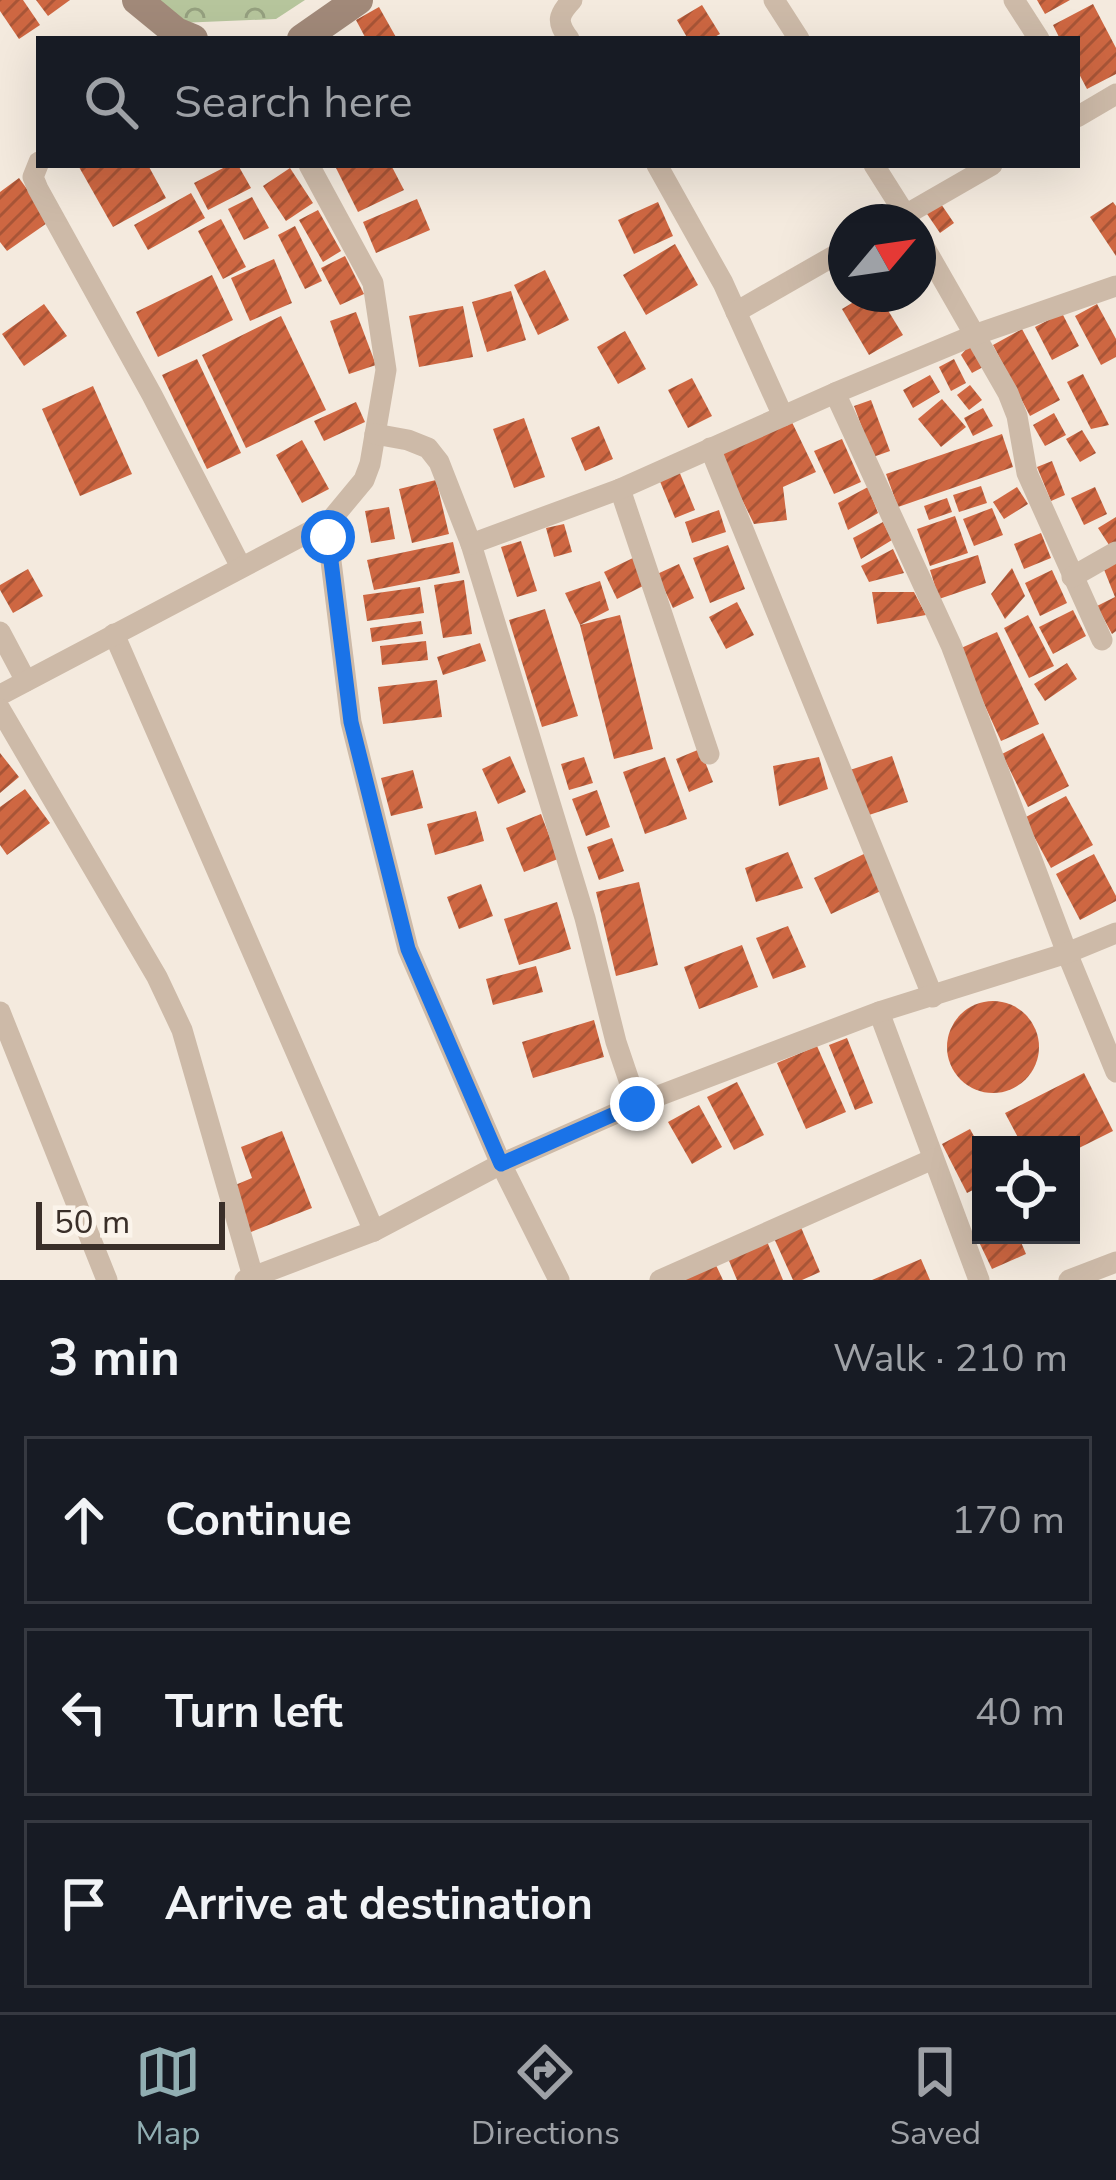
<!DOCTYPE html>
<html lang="en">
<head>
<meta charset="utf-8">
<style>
	body { margin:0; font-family:"Nunito Sans",sans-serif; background:#242831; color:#f1f3f6 }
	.controls { position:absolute; right:36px; bottom:36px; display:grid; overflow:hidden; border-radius:0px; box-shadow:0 12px 48px #0002 }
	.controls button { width:108px; height:108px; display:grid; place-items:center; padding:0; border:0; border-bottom:3px solid #363941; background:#171b24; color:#f1f3f6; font:60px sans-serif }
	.compass { position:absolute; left:828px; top:204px; width:108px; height:108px; border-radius:50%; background:#171b24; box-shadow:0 12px 48px #0002; rotate:61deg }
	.scale { position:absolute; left:36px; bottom:30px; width:189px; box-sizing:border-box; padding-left:12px; border:6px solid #3a2f29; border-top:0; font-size:33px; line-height:42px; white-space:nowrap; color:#3a2f29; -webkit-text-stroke:9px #fbf4eb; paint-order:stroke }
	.stop { position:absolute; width:36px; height:36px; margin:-27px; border:9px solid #1a73e8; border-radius:50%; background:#fff }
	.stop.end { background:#1a73e8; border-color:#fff; box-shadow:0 3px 12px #0008 }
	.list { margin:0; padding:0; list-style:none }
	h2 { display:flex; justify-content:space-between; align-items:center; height:156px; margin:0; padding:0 48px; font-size:51px }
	h2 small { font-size:39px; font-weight:400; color:#9ea1a6 }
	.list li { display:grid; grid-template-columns:78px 1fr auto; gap:36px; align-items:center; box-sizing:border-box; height:168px; margin:0 24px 24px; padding:0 24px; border:3px solid #363941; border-radius:0px }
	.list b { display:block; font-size:45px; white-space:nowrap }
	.list em { font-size:39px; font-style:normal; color:#9ea1a6 }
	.icon { flex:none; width:66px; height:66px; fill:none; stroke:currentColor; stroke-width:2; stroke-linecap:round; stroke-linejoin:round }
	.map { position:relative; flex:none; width:1116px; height:1280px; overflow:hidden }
	.search { position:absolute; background:#171b24; box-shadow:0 12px 48px #0002; left:36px; right:36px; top:36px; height:132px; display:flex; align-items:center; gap:30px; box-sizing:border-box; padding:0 42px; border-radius:0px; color:#9ea1a6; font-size:45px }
	.sheet { height:732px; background:#171b24 }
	nav { display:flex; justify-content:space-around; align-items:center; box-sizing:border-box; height:168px; border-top:3px solid #363941; background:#171b24; font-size:33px; color:#9ea1a6 }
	nav a { display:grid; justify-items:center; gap:6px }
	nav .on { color:#91aeb2 }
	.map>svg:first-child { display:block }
	.park { fill:url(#park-crowns) }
	.building { fill:url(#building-hatch) }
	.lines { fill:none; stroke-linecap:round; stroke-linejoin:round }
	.street { stroke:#cdbaa8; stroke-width:21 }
	.secondary { stroke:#a18979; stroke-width:30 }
	.route { stroke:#1a73e8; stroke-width:15 }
</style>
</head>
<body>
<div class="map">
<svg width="1116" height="1280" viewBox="0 0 1116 1280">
	<defs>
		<pattern id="park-crowns" width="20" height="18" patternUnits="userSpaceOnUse" patternTransform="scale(3)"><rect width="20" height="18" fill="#b6c59c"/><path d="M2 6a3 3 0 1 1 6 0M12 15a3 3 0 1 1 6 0" fill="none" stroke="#95a07f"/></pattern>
		<pattern id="building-hatch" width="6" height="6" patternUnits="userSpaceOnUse" patternTransform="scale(3)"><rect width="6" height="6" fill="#ce6742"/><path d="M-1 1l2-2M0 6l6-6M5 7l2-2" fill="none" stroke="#a85537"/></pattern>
	</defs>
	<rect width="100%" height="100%" fill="#f4eade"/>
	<path class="park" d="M155 0H305L276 19 179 23Z"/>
	<g class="building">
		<path d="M0 0H23L40 25 19 39 0 11Z"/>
		<path d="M36 0H70L48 16Z"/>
		<path d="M1037 0H1070L1045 14Z"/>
		<path d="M1093 4 1116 48V74L1087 89 1077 70V39H1060L1053 25Z"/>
		<path d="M702 5 720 34 711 39H688L677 20Z"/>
		<path d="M379 7 397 39H366L356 20Z"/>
		<path d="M82 165H148L166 198 113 227 79 167Z"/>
		<path d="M229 165H238L251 188 208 210 194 183Z"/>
		<path d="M342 165H391L404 190 358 212 336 168Z"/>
		<path d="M290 168 313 203 286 221 263 186Z"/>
		<path d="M19 178 50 221 7 251 0 242V192Z"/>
		<path d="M191 193 205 218 148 250 134 225Z"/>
		<path d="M252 197 269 228 244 240 228 209Z"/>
		<path d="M417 199 430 230 376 253 363 222Z"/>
		<path d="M939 201 954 223 940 233 925 211Z"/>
		<path d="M658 202 673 236 634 254 618 220Z"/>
		<path d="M1113 202 1116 206V256L1090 217Z"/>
		<path d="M318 210 341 251 323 262 299 220Z"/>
		<path d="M221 219 246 267 223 279 198 231Z"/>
		<path d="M295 226 322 281 305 289 278 235Z"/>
		<path d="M675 244 698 285 646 315 623 275Z"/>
		<path d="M345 256 364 294 340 305 321 268Z"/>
		<path d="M274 259 292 303 250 321 231 278Z"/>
		<path d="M545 270 569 320 538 335 514 285Z"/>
		<path d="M212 275 233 320 158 357 136 312Z"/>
		<path d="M511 291 526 340 487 352 472 302Z"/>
		<path d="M867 294H878L903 335 869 355 842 309Z"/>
		<path d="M44 304 67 336 24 366 2 334Z"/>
		<path d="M1097 304 1116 339V357L1101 365 1075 316Z"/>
		<path d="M463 306 473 357 419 367 409 316Z"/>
		<path d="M356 312 376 365 349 374 330 321Z"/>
		<path d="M1062 313 1079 346 1052 360 1035 327Z"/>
		<path d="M281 316 326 410 246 448 202 355Z"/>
		<path d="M1022 329 1060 400 1030 416 993 345Z"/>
		<path d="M625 331 646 369 618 384 597 347Z"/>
		<path d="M970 345 983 367 972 373 961 355Z"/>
		<path d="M197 359 241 453 207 469 162 375Z"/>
		<path d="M954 359 966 383 951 391 939 367Z"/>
		<path d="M1083 374 1109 425 1091 429 1067 382Z"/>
		<path d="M930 375 940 392 913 408 903 390Z"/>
		<path d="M692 378 712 416 688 428 668 390Z"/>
		<path d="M970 385 982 400 969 410 957 395Z"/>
		<path d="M93 386 132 474 80 496 42 409Z"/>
		<path d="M942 399 966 427 941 447 918 419Z"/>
		<path d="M871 400 890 451 873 457 854 406Z"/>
		<path d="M356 402 365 422 324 441 314 421Z"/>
		<path d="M983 408 993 426 973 436 964 418Z"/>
		<path d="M1054 413 1066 435 1045 446 1033 425Z"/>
		<path d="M789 416 816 472 783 487 787 520 754 524 718 451Z"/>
		<path d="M524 418 545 477 514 488 493 429Z"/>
		<path d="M599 426 613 459 585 471 571 438Z"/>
		<path d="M1082 430 1096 453 1080 462 1066 439Z"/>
		<path d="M1002 434 1013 467 898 507 886 474Z"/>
		<path d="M842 439 861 482 834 494 814 451Z"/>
		<path d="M302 440 329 489 302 503 276 455Z"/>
		<path d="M1052 461 1065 495 1051 501 1037 467Z"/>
		<path d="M679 471 695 510 675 518 659 479Z"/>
		<path d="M436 480 449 534 412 543 399 489Z"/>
		<path d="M981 486 987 503 959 512 953 495Z"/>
		<path d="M868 487 878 513 848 530 838 503Z"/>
		<path d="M1017 487 1028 504 1004 519 993 502Z"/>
		<path d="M1095 487 1107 514 1084 525 1071 498Z"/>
		<path d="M947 498 952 512 929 520 924 506Z"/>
		<path d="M389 507 395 539 371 543 365 511Z"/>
		<path d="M992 508 1003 535 974 546 963 519Z"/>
		<path d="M719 510 726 532 692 543 685 522Z"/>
		<path d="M955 516 968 553 930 566 917 529Z"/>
		<path d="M1116 517V545L1111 548 1098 528Z"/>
		<path d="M883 522 892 540 861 559 853 538Z"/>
		<path d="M564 524 572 552 554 557 546 528Z"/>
		<path d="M1041 533 1051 558 1024 569 1014 544Z"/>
		<path d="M521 541 537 591 517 597 501 547Z"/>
		<path d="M453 542 460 573 374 590 367 560Z"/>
		<path d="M728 545 745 589 710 603 693 558Z"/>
		<path d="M893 549 904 573 869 582 861 566Z"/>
		<path d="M978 555 986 583 939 599 930 570Z"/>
		<path d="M633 558 645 585 617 599 604 572Z"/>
		<path d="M1116 562V631L1112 634 1097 606 1115 597 1103 567Z"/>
		<path d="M679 564 694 598 673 608 657 574Z"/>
		<path d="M1012 568 1025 596 1005 619 991 594Z"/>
		<path d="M28 569 43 596 13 613 0 590V585Z"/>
		<path d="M1052 570 1067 603 1040 616 1025 583Z"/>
		<path d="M464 580 472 634 443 638 434 585Z"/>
		<path d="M600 581 609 610 580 625 565 593Z"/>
		<path d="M420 587 424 613 367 621 363 595Z"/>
		<path d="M872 592H914L926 615 877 624Z"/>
		<path d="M737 602 754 635 726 649 709 617Z"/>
		<path d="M545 609 578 716 542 727 509 620Z"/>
		<path d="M1073 610 1086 636 1053 654 1039 627Z"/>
		<path d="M620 615 653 749 614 759 580 625Z"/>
		<path d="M1028 615 1054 666 1029 678 1004 628Z"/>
		<path d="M421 621 423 634 372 642 370 628Z"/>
		<path d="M997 632 1039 724 1001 741 959 649Z"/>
		<path d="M426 641 428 660 382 665 380 646Z"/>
		<path d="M480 643 486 661 443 675 437 657Z"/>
		<path d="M1067 663 1077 679 1045 701 1034 684Z"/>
		<path d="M437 680 442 717 383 724 378 687Z"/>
		<path d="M1043 733 1069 786 1028 807 1002 754Z"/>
		<path d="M700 749 713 782 689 792 676 759Z"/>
		<path d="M0 753 19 777 0 793Z"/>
		<path d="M510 756 526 792 498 804 482 769Z"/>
		<path d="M892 756 908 802 866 816 850 770Z"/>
		<path d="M584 757 593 783 569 790 561 764Z"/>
		<path d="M665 757 687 819 645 834 623 772Z"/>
		<path d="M819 757 828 789 779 806 773 766Z"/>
		<path d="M413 770 423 808 391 816 381 778Z"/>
		<path d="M25 789 50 823 7 855 0 845V807Z"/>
		<path d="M597 790 610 827 586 836 572 799Z"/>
		<path d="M1066 796 1093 845 1051 868 1024 818Z"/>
		<path d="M476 811 484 841 435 855 427 824Z"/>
		<path d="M541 814 558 859 524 872 506 828Z"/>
		<path d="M612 838 624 871 599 880 587 847Z"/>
		<path d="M788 852 803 888 756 902 745 868Z"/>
		<path d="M866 853 883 890 831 914 814 878Z"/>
		<path d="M1094 854 1116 896V901L1080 920 1056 874Z"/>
		<path d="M639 882 658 965 616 976 596 892Z"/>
		<path d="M481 884 493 916 459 929 447 897Z"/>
		<path d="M557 902 571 949 519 965 504 919Z"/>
		<path d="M788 926 806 967 773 979 756 938Z"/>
		<path d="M742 945 758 987 699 1009 684 967Z"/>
		<path d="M536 966 543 992 493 1005 486 979Z"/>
		<circle cx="993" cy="1047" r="46"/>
		<path d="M594 1020 604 1057 533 1078 522 1042Z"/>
		<path d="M847 1038 873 1103 855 1110 829 1045Z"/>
		<path d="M817 1046 846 1112 806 1129 777 1063Z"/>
		<path d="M1084 1073 1113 1131 1071 1152V1145H1022L1005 1113Z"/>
		<path d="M737 1082 764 1135 734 1150 707 1097Z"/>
		<path d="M699 1105 722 1147 692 1164 668 1122Z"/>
		<path d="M970 1129 981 1149V1186L967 1193 942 1144Z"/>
		<path d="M282 1131 312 1208 246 1234 228 1188 252 1178 241 1147Z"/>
		<path d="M800 1225 820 1272 802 1280H793L773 1236Z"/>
		<path d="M995 1235H1018L1026 1254 992 1269 979 1242Z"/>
		<path d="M766 1239 783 1280H737L727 1256Z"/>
		<path d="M921 1259 930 1280H872Z"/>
		<path d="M714 1261 723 1280H676Z"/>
	</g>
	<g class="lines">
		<g class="street">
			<path d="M774 0 799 39"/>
			<path d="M1014 0 1039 39"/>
			<path d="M569 39C556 22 558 15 572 0"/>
			<path d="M1077 117 1116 94"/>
			<path d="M39 162 33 177 38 189 152 395 241 567"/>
			<path d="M309 165 373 283 386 370 370 464 364 480 330 521 328 537 351 722 408 949 501 1164 559 1280"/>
			<path d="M657 165 723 283 783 416"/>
			<path d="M874 165 910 222"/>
			<path d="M893 222 992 165"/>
			<path d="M918 236 1008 393 1017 416 1027 473 1102 640"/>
			<path d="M736 312 846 249"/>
			<path d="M835 393 951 645 1067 953 1116 1072"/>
			<path d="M375 434 408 440 428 448 439 462 471 544 585 918 616 1042 637 1104"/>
			<path d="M710 448 933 997"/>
			<path d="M620 489 709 754"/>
			<path d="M471 544 620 489 835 393 977 334 1116 286"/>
			<path d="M1072 577 1116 552"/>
			<path d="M0 632 26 681"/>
			<path d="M114 634 374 1231"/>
			<path d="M0 695 330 521"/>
			<path d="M0 709 157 977 182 1030 254 1280"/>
			<path d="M0 1012 107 1280"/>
			<path d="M879 1012 979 1280"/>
			<path d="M245 1280 374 1231 501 1164 637 1104 879 1012 1067 953 1116 933"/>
			<path d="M660 1280 933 1159"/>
			<path d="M1069 1280 1116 1262"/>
		</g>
		<g class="secondary">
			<path d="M137 0 176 32 193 39"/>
			<path d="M302 39 358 0"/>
		</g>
	</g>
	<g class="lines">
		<path class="route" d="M328 537 351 722 408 949 501 1164 637 1104"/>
	</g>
</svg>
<div class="controls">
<button><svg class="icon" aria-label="locate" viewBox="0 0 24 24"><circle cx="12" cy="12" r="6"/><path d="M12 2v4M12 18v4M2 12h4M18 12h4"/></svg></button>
</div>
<svg class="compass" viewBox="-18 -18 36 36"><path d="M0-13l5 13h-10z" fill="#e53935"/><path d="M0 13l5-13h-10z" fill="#9ea1a6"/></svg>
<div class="scale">50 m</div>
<div class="stop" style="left:328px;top:537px"></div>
<div class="stop end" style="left:637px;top:1104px"></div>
<div class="search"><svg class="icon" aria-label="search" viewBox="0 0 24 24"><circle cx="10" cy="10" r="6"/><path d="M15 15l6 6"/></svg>Search here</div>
</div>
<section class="sheet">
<h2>3 min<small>Walk · 210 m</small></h2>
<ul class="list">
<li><svg class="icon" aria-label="ahead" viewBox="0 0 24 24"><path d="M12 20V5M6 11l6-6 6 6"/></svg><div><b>Continue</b></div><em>170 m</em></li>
<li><svg class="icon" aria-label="left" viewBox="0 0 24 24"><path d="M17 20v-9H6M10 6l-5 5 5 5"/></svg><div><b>Turn left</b></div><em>40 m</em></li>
<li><svg class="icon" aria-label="arrive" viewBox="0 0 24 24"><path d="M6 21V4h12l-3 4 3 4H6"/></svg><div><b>Arrive at destination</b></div></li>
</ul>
</section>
<nav>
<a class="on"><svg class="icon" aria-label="map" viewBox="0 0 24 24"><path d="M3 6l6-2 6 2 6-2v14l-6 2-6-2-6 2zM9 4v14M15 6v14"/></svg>Map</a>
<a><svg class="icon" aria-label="directions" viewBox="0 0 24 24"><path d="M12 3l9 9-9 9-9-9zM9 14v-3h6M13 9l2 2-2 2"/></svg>Directions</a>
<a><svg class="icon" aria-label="saved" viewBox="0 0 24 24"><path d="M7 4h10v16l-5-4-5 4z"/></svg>Saved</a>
</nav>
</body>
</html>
